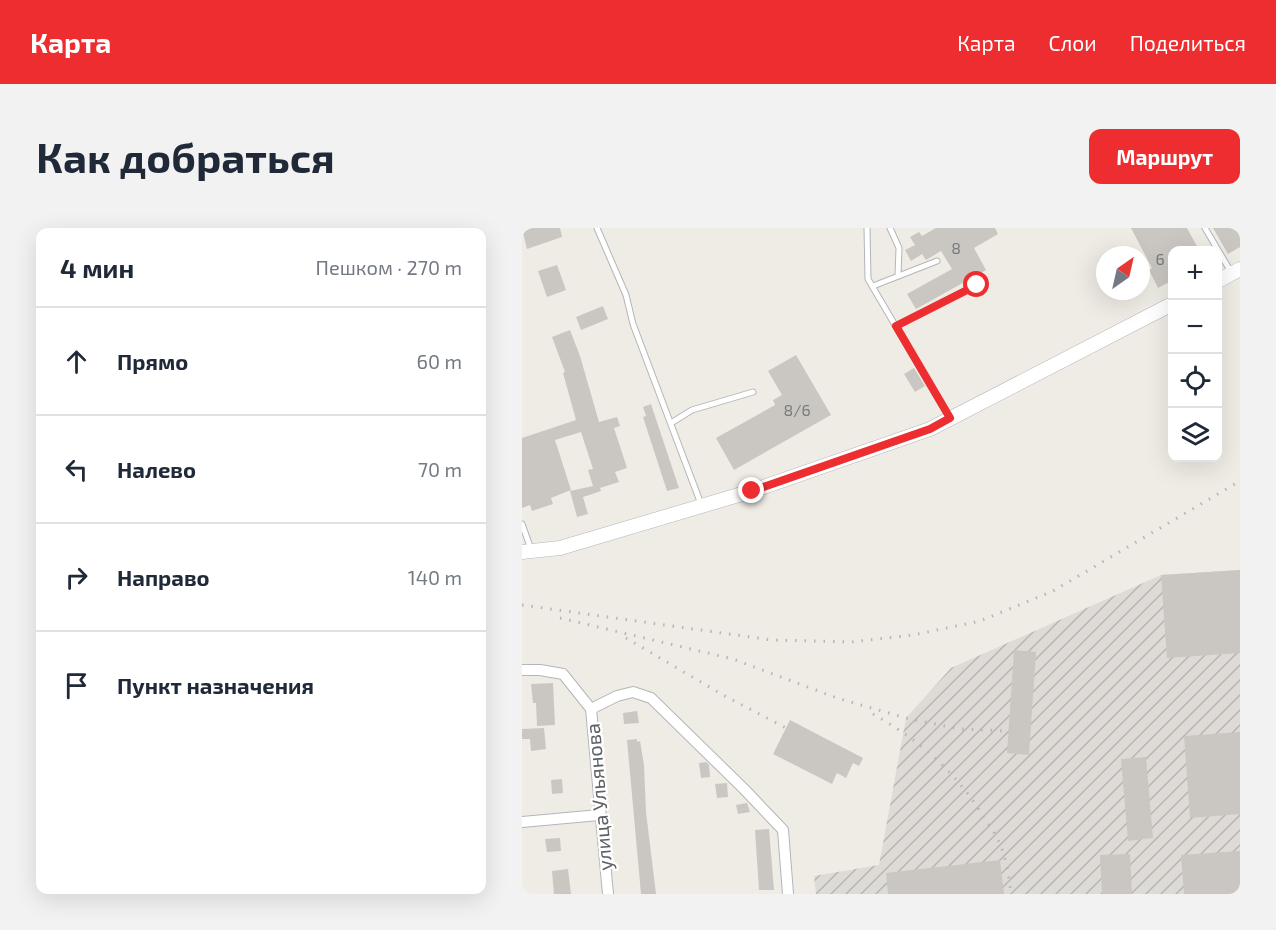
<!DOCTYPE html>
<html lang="ru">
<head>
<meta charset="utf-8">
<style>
	body { margin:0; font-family:"Exo 2",sans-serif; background:#f2f2f3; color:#1f2937 }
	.controls { position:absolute; right:18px; top:18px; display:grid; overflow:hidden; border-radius:12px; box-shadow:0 6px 24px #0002 }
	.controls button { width:54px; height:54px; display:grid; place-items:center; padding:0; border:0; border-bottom:2px solid #e0e1e3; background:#fff; color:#1f2937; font:30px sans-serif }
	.compass { position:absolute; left:574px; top:18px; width:54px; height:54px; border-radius:50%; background:#fff; box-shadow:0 6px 24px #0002; rotate:34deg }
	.stop { position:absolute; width:18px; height:18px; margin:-14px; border:4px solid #ed2d2f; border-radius:50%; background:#fff }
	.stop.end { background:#ed2d2f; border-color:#fff; box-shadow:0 2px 6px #0008 }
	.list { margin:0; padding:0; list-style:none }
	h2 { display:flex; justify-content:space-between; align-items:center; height:78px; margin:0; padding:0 24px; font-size:26px }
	h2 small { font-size:20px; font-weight:400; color:#747a83 }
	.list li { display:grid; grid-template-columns:39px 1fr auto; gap:18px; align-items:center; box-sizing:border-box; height:108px; padding:0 24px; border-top:2px solid #e0e1e3 }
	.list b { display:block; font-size:22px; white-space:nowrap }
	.list em { font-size:20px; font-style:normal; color:#747a83 }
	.icon { flex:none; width:33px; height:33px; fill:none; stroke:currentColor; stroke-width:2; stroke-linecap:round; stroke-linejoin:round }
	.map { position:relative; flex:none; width:718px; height:666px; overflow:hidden; border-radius:12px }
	header { display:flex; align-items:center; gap:36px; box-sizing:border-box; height:84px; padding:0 30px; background:#ed2d2f; color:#fff }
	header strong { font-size:28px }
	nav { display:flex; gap:33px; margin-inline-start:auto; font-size:21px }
	.intro { display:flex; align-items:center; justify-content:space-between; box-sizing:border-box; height:144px; padding:0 36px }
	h1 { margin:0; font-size:42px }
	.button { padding:15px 27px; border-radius:12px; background:#ed2d2f; color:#fff; font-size:21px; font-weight:700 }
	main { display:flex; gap:36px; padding:0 36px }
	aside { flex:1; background:#fff; border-radius:12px; box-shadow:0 6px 24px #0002 }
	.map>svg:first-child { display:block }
	.industrial { fill:url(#industrial-furrows) }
	.building { fill:#cac7c2 }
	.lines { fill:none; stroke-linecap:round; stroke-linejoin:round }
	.service-casing { stroke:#b2b6ba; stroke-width:7 }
	.minor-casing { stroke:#b2b6ba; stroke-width:12 }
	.tertiary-casing { stroke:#b2b6ba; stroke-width:15 }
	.service { stroke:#fff; stroke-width:5 }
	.minor { stroke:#fff; stroke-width:10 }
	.tertiary { stroke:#fff; stroke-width:14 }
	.rail { stroke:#b4b5b6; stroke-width:3; stroke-dasharray:1.5 8; stroke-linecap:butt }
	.route { stroke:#ed2d2f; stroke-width:8 }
	.labels { text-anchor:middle; stroke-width:4.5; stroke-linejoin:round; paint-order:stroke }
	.number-label { font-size:16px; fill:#787a7d }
	.street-label { font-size:20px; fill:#5d6166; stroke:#fff }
</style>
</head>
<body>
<header>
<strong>Карта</strong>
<nav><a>Карта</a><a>Слои</a><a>Поделиться</a></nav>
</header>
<div class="intro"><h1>Как добраться</h1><a class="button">Маршрут</a></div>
<main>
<aside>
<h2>4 мин<small>Пешком · 270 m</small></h2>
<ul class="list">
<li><svg class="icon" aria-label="ahead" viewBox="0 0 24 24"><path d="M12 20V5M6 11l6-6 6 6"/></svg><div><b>Прямо</b></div><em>60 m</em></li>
<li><svg class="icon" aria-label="left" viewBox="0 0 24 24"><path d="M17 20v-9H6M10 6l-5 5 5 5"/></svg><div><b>Налево</b></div><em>70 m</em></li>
<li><svg class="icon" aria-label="right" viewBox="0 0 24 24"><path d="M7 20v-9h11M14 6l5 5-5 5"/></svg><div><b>Направо</b></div><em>140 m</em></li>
<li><svg class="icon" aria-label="arrive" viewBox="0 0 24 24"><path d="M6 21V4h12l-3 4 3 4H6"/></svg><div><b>Пункт назначения</b></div></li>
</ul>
</aside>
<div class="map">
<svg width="718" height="666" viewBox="0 0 718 666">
	<defs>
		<pattern id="industrial-furrows" width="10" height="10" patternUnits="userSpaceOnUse" patternTransform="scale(1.5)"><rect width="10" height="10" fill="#dedbd7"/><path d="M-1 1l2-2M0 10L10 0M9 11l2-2" fill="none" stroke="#b7b5b2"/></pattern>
	</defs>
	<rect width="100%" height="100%" fill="#efece5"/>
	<path class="industrial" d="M718 342V666H294L292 648 357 637 384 490 429 440 639 347Z"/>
	<g class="building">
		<path d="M0 0H38L40 9 5 21Z"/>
		<path d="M414 0H473L476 6 452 20 464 42 394 81 385 66 430 41 419 23 404 32 400 26 389 33 383 22 393 17 388 9 397 4 400 8Z"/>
		<path d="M609 0H665L677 22H651V52L636 60 627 42 630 40Z"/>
		<path d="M691 0H718V19L706 26Z"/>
		<path d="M35 37 44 62 25 69 16 43Z"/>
		<path d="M81 78 86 91 59 102 54 89Z"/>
		<path d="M48 102 58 128 77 194 95 189 98 198 92 200 105 240 93 244 97 254 78 260 79 263 61 269 66 286 55 289 48 263 71 258 66 242 71 241 59 204 33 212 49 262 29 270 31 276 10 283 8 277 0 280V210L54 192 41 145 43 144 30 109Z"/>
		<path d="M274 127 309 187 212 242 194 210 253 177 251 172 260 167 246 143Z"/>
		<path d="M392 140 403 158 393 164 382 146Z"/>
		<path d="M129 176 157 260 145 263 121 189 124 188 121 179Z"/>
		<path d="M718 342V425L645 430 639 347Z"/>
		<path d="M492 422 514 424 507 527 485 525Z"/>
		<path d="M31 455 33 497 15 498 14 475H11L9 456Z"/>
		<path d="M115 483 117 495 102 496 101 485Z"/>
		<path d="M268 492 341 530 337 538 331 535 324 550 315 545 310 556 251 526Z"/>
		<path d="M22 500 24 521 9 523 8 511H0V501Z"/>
		<path d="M718 504V586L668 590 662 508Z"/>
		<path d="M115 511V514L118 513 122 537 124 584 134 666H119L105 512Z"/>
		<path d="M624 529 631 610 606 613 599 531Z"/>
		<path d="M184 534 187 537 188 549 179 550 177 535Z"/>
		<path d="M40 551 41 565 30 566 29 552Z"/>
		<path d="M205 555 206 569 195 570 193 556Z"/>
		<path d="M225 575 228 584 216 586 214 577Z"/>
		<path d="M247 601 252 662H237L233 602Z"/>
		<path d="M38 610 39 623 25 624 23 611Z"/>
		<path d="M718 623V666H662L659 627Z"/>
		<path d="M608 626 610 666H580L578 627Z"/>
		<path d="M478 632 482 666H366L364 645Z"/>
		<path d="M46 641 49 666H32L30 643Z"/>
	</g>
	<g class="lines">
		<defs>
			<g id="service">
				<path d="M75 0 104 67 111 96 179 276"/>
				<path d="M345 0 346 51 427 189"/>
				<path d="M368 0 377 20 376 48"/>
				<path d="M683 0 709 44"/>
				<path d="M351 58 415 33"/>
				<path d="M374 98 455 57"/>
				<path d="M149 195 170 182 231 164"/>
				<path d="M0 296 9 321"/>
			</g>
			<g id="minor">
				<path d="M0 442H18L41 446 69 481 86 666"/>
				<path d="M69 481 95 468 111 464 129 470 222 561 261 602 266 666"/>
				<path d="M0 594 77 587"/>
			</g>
			<g id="tertiary">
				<path d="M696 53 718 41"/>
				<path d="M0 324 38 320 230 263 408 201 650 76"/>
			</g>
		</defs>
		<use href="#service" class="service-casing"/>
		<use href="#minor" class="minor-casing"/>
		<use href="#tertiary" class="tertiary-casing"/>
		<use href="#service" class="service"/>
		<use href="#minor" class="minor"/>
		<use href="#tertiary" class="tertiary"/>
		<g class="rail">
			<path d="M0 377 250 412 329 414 391 407 458 393 531 363 718 253"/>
			<path d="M38 390 211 431 315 470 384 490 438 501 487 503"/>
			<path d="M104 410 201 467 264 500"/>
			<path d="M351 486C396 511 434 544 461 588 466 596 473 604 476 612 484 628 487 648 489 666"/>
		</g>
	</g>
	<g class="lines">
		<path class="route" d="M230 263 408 201 428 190 374 98 455 57"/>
	</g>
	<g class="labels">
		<g class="number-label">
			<text x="434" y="26">8</text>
			<text x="638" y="37">6</text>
			<text x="275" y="188">8/6</text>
		</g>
		<g class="street-label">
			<text transform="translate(77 569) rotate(-95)" y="7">улица Ульянова</text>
		</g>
	</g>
</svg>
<div class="controls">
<button>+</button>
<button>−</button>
<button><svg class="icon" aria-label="locate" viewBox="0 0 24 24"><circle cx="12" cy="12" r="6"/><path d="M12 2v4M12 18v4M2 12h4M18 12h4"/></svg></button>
<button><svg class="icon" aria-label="layers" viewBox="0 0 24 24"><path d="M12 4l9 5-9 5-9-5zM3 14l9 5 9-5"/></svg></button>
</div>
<svg class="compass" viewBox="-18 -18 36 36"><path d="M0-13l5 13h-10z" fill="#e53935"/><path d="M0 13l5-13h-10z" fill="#747a83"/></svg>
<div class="stop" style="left:455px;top:57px"></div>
<div class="stop end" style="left:230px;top:263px"></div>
</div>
</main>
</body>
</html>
